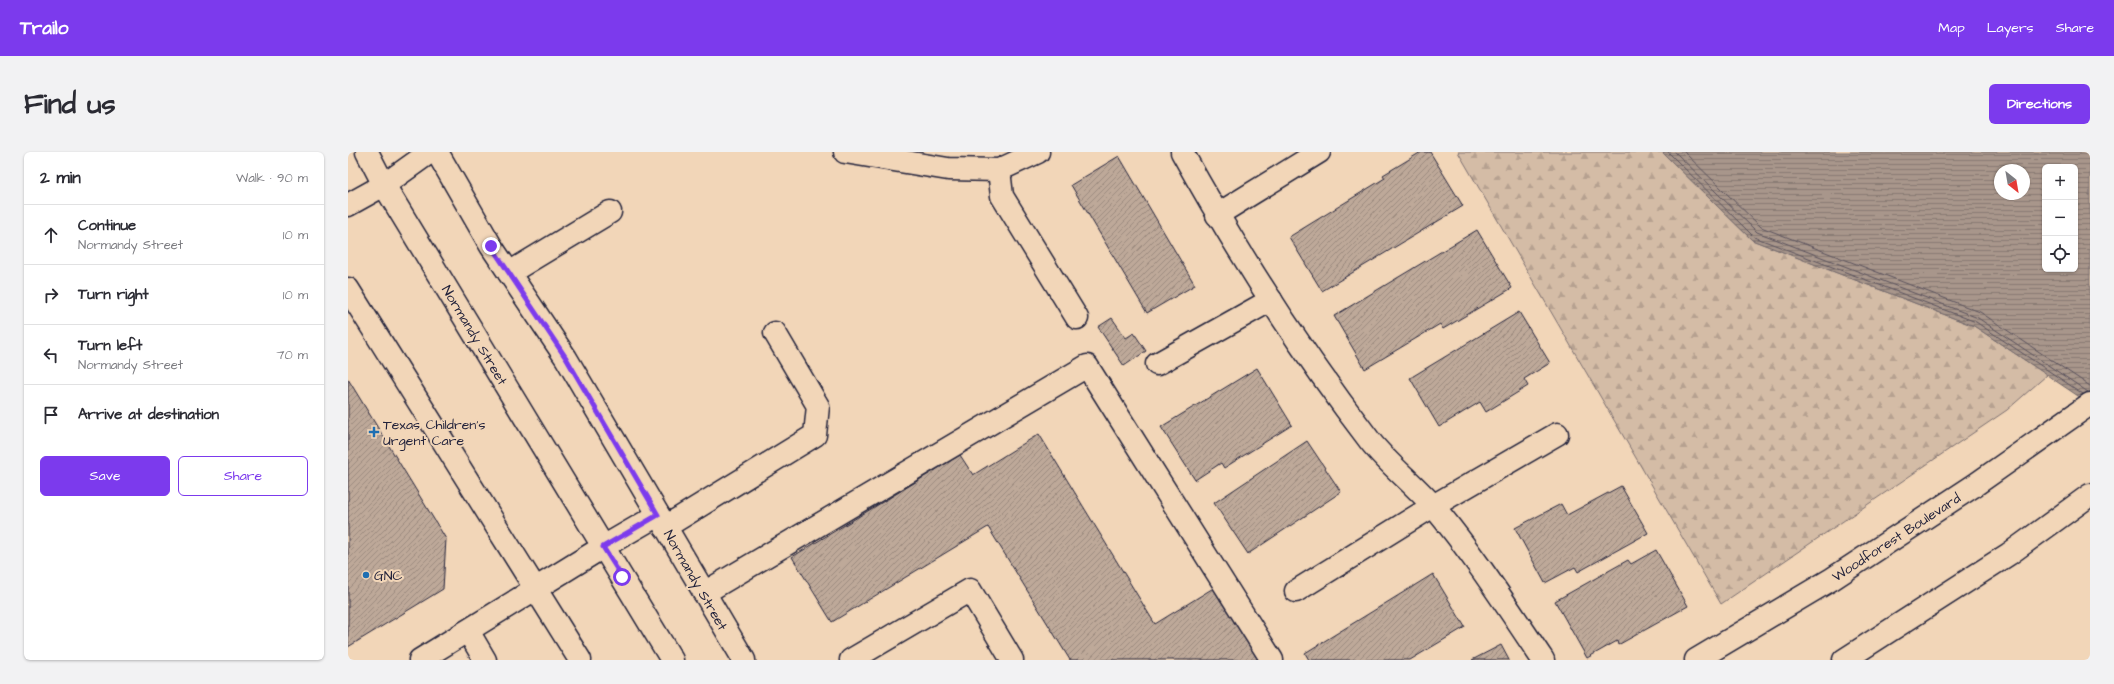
<!DOCTYPE html>
<html lang="en">
<head>
<meta charset="utf-8">
<style>
	body { margin:0; font-family:"Architects Daughter",sans-serif; background:#f2f2f3; color:#2b2b33 }
	.controls { position:absolute; right:12px; top:12px; display:grid; overflow:hidden; border-radius:6px; box-shadow:0 1px 3px #0004 }
	.controls button { width:36px; height:36px; display:grid; place-items:center; padding:0; border:0; border-bottom:1px solid #e1e1e2; background:#fff; color:#2b2b33; font:20px sans-serif }
	.compass { position:absolute; left:1646px; top:12px; width:36px; height:36px; border-radius:50%; background:#fff; box-shadow:0 1px 3px #0004; rotate:149deg }
	.stop { position:absolute; width:12px; height:12px; margin:-9px; border:3px solid #7c3aed; border-radius:50%; background:#fff }
	.stop.end { background:#7c3aed; border-color:#fff; box-shadow:0 1px 4px #0008 }
	.list { margin:0; padding:0; list-style:none }
	h2 { display:flex; justify-content:space-between; align-items:center; height:52px; margin:0; padding:0 16px; font-size:17px }
	h2 small { font-size:13px; font-weight:400; color:#7c7c81 }
	.list li { display:grid; grid-template-columns:26px 1fr auto; gap:12px; align-items:center; box-sizing:border-box; height:60px; padding:0 16px; border-top:1px solid #e1e1e2 }
	.list b { display:block; font-size:15px; white-space:nowrap }
	.list p { margin:0; font-size:13px; white-space:nowrap; color:#7c7c81 }
	.list em { font-size:13px; font-style:normal; color:#7c7c81 }
	.actions { display:flex; gap:8px; padding:12px 16px }
	.actions a { flex:1; padding:9px 0; border:1px solid #7c3aed; border-radius:6px; text-align:center; font-size:14px; color:#7c3aed }
	.actions .main { background:#7c3aed; color:#fff }
	.icon { flex:none; width:22px; height:22px; fill:none; stroke:currentColor; stroke-width:2; stroke-linecap:round; stroke-linejoin:round }
	.map { position:relative; flex:none; width:1742px; height:508px; overflow:hidden; border-radius:6px }
	header { display:flex; align-items:center; gap:24px; box-sizing:border-box; height:56px; padding:0 20px; background:#7c3aed; color:#fff }
	header strong { font-size:19px }
	nav { display:flex; gap:22px; margin-inline-start:auto; font-size:14px }
	.intro { display:flex; align-items:center; justify-content:space-between; box-sizing:border-box; height:96px; padding:0 24px }
	h1 { margin:0; font-size:28px }
	.button { padding:10px 18px; border-radius:6px; background:#7c3aed; color:#fff; font-size:14px; font-weight:700 }
	main { display:flex; gap:24px; padding:0 24px }
	aside { flex:1; background:#fff; border-radius:6px; box-shadow:0 1px 3px #0004 }
	.map>svg:first-child { display:block }
	.forest { fill:url(#forest-firs); stroke:#7b6f70 }
	.water { fill:url(#water-rules); stroke:#72686b; fill-rule:evenodd }
	.lines { fill:none; stroke-linecap:round; stroke-linejoin:round }
	.shore { stroke:#58505b; stroke-width:1 }
	.building { fill:url(#building-hatch); stroke:#22223b }
	.minor-casing { stroke:#22223b; stroke-width:25 }
	.major-casing { stroke:#22223b; stroke-width:25 }
	.minor { stroke:#f2d6b8; stroke-width:22 }
	.major { stroke:#f2d6b8; stroke-width:22 }
	.route { stroke:#7c3aed; stroke-width:5 }
	.poi-dot { fill:#1f6fb2; stroke:#f2d6b8; stroke-width:1.5 }
	.labels { text-anchor:middle; stroke-width:4; stroke-linejoin:round; paint-order:stroke }
	.street-label { font-size:14px; fill:#22223b; stroke:#f2d6b8 }
	.poi-label { font-size:14px; fill:#22223b; stroke:#f2d6b8; text-anchor:start }
</style>
</head>
<body>
<header>
<strong>Trailo</strong>
<nav><a>Map</a><a>Layers</a><a>Share</a></nav>
</header>
<div class="intro"><h1>Find us</h1><a class="button">Directions</a></div>
<main>
<aside>
<h2>2 min<small>Walk · 90 m</small></h2>
<ul class="list">
<li><svg class="icon" aria-label="ahead" viewBox="0 0 24 24"><path d="M12 20V5M6 11l6-6 6 6"/></svg><div><b>Continue</b><p>Normandy Street</p></div><em>10 m</em></li>
<li><svg class="icon" aria-label="right" viewBox="0 0 24 24"><path d="M7 20v-9h11M14 6l5 5-5 5"/></svg><div><b>Turn right</b></div><em>10 m</em></li>
<li><svg class="icon" aria-label="left" viewBox="0 0 24 24"><path d="M17 20v-9H6M10 6l-5 5 5 5"/></svg><div><b>Turn left</b><p>Normandy Street</p></div><em>70 m</em></li>
<li><svg class="icon" aria-label="arrive" viewBox="0 0 24 24"><path d="M6 21V4h12l-3 4 3 4H6"/></svg><div><b>Arrive at destination</b></div></li>
</ul>
<div class="actions"><a class="main">Save</a><a>Share</a></div>
</aside>
<div class="map">
<svg width="1742" height="508" viewBox="0 0 1742 508">
	<defs>
		<pattern id="forest-firs" width="22" height="20" patternUnits="userSpaceOnUse"><rect width="22" height="20" fill="#d4bca6"/><path d="M5 1l3.5 6h-7zM16 11l3.5 6h-7z" fill="#b6a190"/></pattern>
		<pattern id="water-rules" width="6" height="5" patternUnits="userSpaceOnUse"><rect width="6" height="5" fill="#a8968b"/><path d="M0 2.5h6" fill="none" stroke="#887a73"/></pattern>
		<pattern id="building-hatch" width="6" height="6" patternUnits="userSpaceOnUse"><rect width="6" height="6" fill="#bea999"/><path d="M-1 1l2-2M0 6l6-6M5 7l2-2" fill="none" stroke="#9a897e"/></pattern>
	</defs>
	<rect width="100%" height="100%" fill="#f2d6b8"/>
	<filter id="ink" filterUnits="userSpaceOnUse"><feTurbulence type="fractalNoise" baseFrequency=".025" numOctaves="2"/><feDisplacementMap in="SourceGraphic" scale="8" xChannelSelector="R" yChannelSelector="G"/><feConvolveMatrix kernelMatrix="1 2 1 2 8 2 1 2 1" color-interpolation-filters="sRGB"/></filter>
	<g filter="url(#ink)">
		<path class="forest" d="M1110 0H1314L1404 88 1626 174 1699 223 1659 258 1373 452Z"/>
		<path class="water" d="M1314 0H1742V252L1626 174 1404 88ZM1697 15H1727V117H1697ZM1652 18H1676V42H1652Z"/>
		<g class="lines">
			<g class="shore">
				<path d="M1320 0 1406 85 1628 170 1735 242"/>
				<path d="M1327 0 1409 80 1630 166 1740 240"/>
				<path d="M1336 0 1413 75 1632 160 1742 234"/>
			</g>
		</g>
		<g class="building">
			<path d="M1073 0H1082L1115 54 974 139 941 85 1037 26 1035 23Z"/>
			<path d="M771 4 847 133 799 161 723 33Z"/>
			<path d="M1129 78 1164 136 1095 177 1092 172 1017 217 986 164Z"/>
			<path d="M1171 160 1202 211 1176 227 1180 234 1138 260 1132 250 1091 275 1062 226Z"/>
			<path d="M764 166 778 186 786 181 798 199 776 214 750 175Z"/>
			<path d="M909 216 944 273 876 316 873 311 847 328 813 275Z"/>
			<path d="M0 227 98 387 95 437 0 495Z"/>
			<path d="M691 282 807 472 867 435 911 508H722L640 375 484 470 444 405 612 303 625 323Z"/>
			<path d="M959 289 993 340 900 402 866 351Z"/>
			<path d="M1273 334 1300 381 1230 420 1227 415 1197 431 1167 376 1213 352 1219 363Z"/>
			<path d="M1308 398 1340 454 1270 493 1269 489 1239 506 1207 449 1280 408 1283 412Z"/>
			<path d="M1085 422 1117 475 1062 508H961L957 501Z"/>
			<path d="M1153 493 1161 508H1124Z"/>
		</g>
		<g class="lines">
			<defs>
				<g id="minor">
					<path d="M497 0 600 17 651 18 690 0"/>
					<path d="M834 0C890 101 952 198 1022 289 1041 313 1066 332 1086 355 1126 403 1160 456 1195 508"/>
					<path d="M651 18 654 44 729 166"/>
					<path d="M0 53 36 33 82 0"/>
					<path d="M869 63 971 0"/>
					<path d="M161 121 262 60"/>
					<path d="M0 137 232 508"/>
					<path d="M809 212 923 148"/>
					<path d="M317 375 467 283 470 254 427 181"/>
					<path d="M948 439 1085 354 1209 282"/>
					<path d="M356 441 739 214 924 508"/>
					<path d="M120 479 137 508"/>
					<path d="M72 508 255 395"/>
					<path d="M503 508 622 438 664 508"/>
				</g>
				<g id="major">
					<path d="M19 0 36 33 324 508"/>
					<path d="M89 0 143 94 218 206 396 508"/>
					<path d="M255 395 310 363"/>
					<path d="M1348 508 1484 427 1627 333 1742 252"/>
					<path d="M1496 508 1661 402 1742 343"/>
				</g>
			</defs>
			<use href="#minor" class="minor-casing"/>
			<use href="#major" class="major-casing"/>
			<use href="#minor" class="minor"/>
			<use href="#major" class="major"/>
		</g>
	</g>
	<g class="lines" filter="url(#ink)">
		<path class="route" d="M143 94 218 206 310 363 255 395 274 425"/>
	</g>
	<g class="poi-dot">
		<path d="M24 274h4v4h4v4h-4v4h-4v-4h-4v-4h4z"/>
		<circle cx="18" cy="423" r="4"/>
	</g>
	<g class="labels">
		<g class="street-label">
			<text transform="translate(127 183) rotate(59)" y="5">Normandy Street</text>
			<text transform="translate(1548 385) rotate(-33)" y="5">Woodforest Boulevard</text>
			<text transform="translate(348 428) rotate(60)" y="5">Normandy Street</text>
		</g>
		<g class="poi-label">
			<text x="35" y="277">Texas Children's<tspan x="35" dy="16">Urgent Care</tspan></text>
			<text x="26" y="428">GNC</text>
		</g>
	</g>
</svg>
<div class="controls">
<button>+</button>
<button>−</button>
<button><svg class="icon" aria-label="locate" viewBox="0 0 24 24"><circle cx="12" cy="12" r="6"/><path d="M12 2v4M12 18v4M2 12h4M18 12h4"/></svg></button>
</div>
<svg class="compass" viewBox="-18 -18 36 36"><path d="M0-13l5 13h-10z" fill="#e53935"/><path d="M0 13l5-13h-10z" fill="#7c7c81"/></svg>
<div class="stop" style="left:274px;top:425px"></div>
<div class="stop end" style="left:143px;top:94px"></div>
</div>
</main>
</body>
</html>
